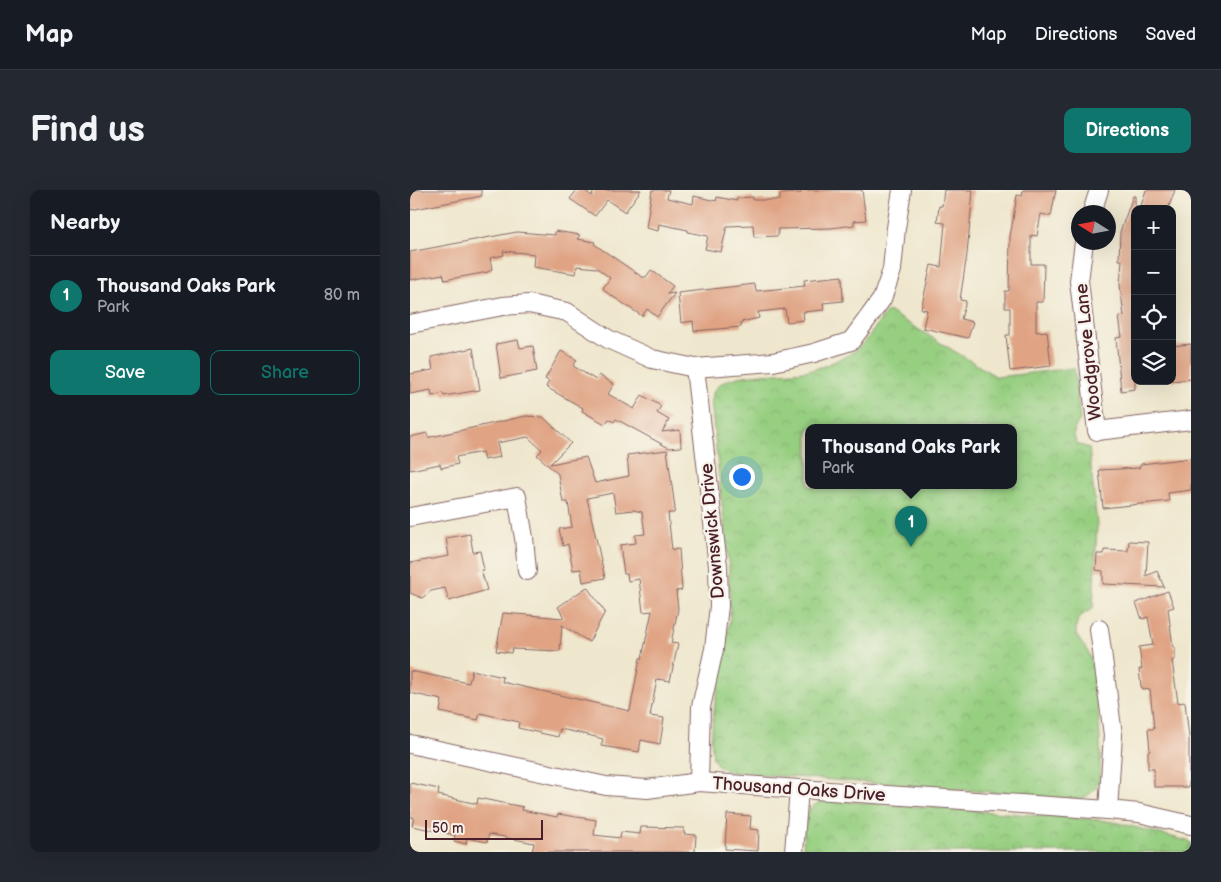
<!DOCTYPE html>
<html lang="en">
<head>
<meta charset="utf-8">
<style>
	body { margin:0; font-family:"Balsamiq Sans",sans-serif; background:#242831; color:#f1f3f6 }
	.controls { position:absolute; right:15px; top:15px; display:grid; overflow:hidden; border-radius:10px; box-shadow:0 5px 20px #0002 }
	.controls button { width:45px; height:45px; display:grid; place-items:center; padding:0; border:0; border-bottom:1px solid #363941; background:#171b24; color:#f1f3f6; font:25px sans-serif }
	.compass { position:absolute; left:661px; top:15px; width:45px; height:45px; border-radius:50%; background:#171b24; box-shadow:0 5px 20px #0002; rotate:281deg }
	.scale { position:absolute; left:15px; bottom:12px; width:118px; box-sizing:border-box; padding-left:5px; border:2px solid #4a1f2b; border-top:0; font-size:14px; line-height:18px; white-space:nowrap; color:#4a1f2b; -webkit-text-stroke:4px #f7f3e8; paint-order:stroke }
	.you { position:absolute; left:331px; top:286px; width:18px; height:18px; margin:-12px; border:4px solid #fff; border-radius:50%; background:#1a73e8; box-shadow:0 0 0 8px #1a73e833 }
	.badge { display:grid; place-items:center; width:32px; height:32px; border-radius:50%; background:#0f766e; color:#fff; font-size:16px; font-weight:700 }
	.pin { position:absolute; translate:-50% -41px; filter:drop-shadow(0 1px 2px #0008) }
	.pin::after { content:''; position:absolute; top:26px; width:18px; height:15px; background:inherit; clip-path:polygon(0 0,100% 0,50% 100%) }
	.popup { position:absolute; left:395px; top:234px; width:212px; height:65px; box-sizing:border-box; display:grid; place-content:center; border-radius:10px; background:#171b24; filter:drop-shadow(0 1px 4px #0005); font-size:16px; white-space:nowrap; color:#9ea1a6 }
	.popup b { font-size:19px; color:#f1f3f6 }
	.popup::after { content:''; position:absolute; left:50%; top:100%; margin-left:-10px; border:10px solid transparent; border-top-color:#171b24 }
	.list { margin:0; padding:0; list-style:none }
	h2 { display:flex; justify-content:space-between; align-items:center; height:65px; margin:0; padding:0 20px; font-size:21px }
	h2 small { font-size:16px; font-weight:400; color:#9ea1a6 }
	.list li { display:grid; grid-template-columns:32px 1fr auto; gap:15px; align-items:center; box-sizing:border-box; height:80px; padding:0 20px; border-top:1px solid #363941 }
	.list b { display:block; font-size:19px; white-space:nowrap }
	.list p { margin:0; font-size:16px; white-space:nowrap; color:#9ea1a6 }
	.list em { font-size:16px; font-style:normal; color:#9ea1a6 }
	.actions { display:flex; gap:10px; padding:15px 20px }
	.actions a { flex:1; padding:11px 0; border:1px solid #0f766e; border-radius:10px; text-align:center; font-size:18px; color:#0f766e }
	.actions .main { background:#0f766e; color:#fff }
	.icon { flex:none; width:28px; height:28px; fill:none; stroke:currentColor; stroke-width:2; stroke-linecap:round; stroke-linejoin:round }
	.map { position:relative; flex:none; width:781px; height:662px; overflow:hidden; border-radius:10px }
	header { display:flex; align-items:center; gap:30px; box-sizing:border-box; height:70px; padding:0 25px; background:#171b24; border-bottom:1px solid #363941 }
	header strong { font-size:24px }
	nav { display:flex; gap:28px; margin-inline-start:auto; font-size:18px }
	.intro { display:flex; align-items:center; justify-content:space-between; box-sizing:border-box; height:120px; padding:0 30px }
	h1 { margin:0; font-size:35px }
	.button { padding:12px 22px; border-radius:10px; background:#0f766e; color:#fff; font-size:18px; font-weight:700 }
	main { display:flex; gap:30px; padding:0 30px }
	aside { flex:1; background:#171b24; border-radius:10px; box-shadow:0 5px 20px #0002 }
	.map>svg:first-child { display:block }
	.park { fill:url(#park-crowns); stroke:#707756; fill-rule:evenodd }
	.building { fill:#e0a485 }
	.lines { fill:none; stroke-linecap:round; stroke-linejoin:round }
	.minor-casing { stroke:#846564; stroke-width:20 }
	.minor { stroke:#fff; stroke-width:18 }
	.labels { text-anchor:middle; stroke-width:4.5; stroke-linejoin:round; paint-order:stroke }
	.street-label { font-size:18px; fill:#4a1f2b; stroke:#f7f3e8 }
</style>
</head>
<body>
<header>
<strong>Map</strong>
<nav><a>Map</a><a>Directions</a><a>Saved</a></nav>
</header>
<div class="intro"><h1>Find us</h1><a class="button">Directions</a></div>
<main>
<aside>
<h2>Nearby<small></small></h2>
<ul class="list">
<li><span class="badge">1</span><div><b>Thousand Oaks Park</b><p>Park</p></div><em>80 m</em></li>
</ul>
<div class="actions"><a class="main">Save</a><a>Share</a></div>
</aside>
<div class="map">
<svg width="781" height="662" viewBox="0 0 781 662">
	<defs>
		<pattern id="park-crowns" width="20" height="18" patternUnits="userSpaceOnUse" patternTransform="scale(1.25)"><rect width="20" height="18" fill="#97cf81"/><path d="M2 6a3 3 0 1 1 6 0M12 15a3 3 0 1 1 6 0" fill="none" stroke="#84b170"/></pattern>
	</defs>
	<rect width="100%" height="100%" fill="#f7f3e8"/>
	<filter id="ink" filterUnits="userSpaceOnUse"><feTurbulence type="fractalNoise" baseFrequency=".02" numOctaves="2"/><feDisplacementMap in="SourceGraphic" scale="10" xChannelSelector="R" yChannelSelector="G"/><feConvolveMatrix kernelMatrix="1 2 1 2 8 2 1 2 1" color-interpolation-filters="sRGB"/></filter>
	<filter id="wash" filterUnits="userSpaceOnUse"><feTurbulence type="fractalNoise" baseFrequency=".0096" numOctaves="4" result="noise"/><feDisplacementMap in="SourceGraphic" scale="20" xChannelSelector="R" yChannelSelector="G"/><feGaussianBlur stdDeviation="1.12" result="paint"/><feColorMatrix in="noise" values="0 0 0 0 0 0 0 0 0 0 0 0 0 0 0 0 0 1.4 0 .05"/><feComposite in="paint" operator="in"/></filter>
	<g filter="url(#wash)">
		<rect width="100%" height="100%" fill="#efe7cd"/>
		<g class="park">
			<path d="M478 121 587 187 664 178 670 230C663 238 662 245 667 254L679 258 687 335 683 419C675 422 667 427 666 437 664 449 677 456 680 467 687 490 694 570 688 593 685 601 679 605 672 609L319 582 308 576 303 568 301 550 304 520 320 428 319 380 301 210C303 202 306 195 314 192 334 181 381 185 405 179 416 176 430 169 440 164 459 154 464 135 478 121ZM398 238H604V296H398Z"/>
			<path d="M416 610 690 630 709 633 781 652V662H393C395 639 389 617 416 610Z"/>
		</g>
		<g id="blocks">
			<g class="building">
				<path d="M0 0H71L72 6 0 20Z"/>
				<path d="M167 0H174L182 6 184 0H231L215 22 197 10 185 26 160 9Z"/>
				<path d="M242 0H259L257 8 283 14 284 6 306 11 307 7 327 11V8L343 7V10H370V4L391 3V0H452L456 30 444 31V35L421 38 368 39V46L344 47 343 35 317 36 311 62 295 59 298 46 278 42V40L249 34 248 41 236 38Z"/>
				<path d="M534 0H563L557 64 550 110 556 111 551 129 563 132 558 148 513 138 517 120 511 119 521 75 531 77 535 33 527 32 529 16H532Z"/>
				<path d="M613 0H646L641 26 631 24 627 46 621 45V74H634L633 112H626V142L637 141 641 176 600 181 596 145H600V118H595V101H599L600 47 607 5 612 6Z"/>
				<path d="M736 0H765L758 19H730Z"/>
				<path d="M723 6H725V199L711 201 706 148 712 147 709 127 714 126 710 95 712 70H709L710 42Z"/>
				<path d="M145 41 170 45 167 49 185 52 184 54 232 87H236L241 80 263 96 257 104 265 103 247 127 237 119 232 126 196 102 193 98 200 88 187 78 167 76 166 84 123 77 124 64 93 61 94 65 80 68 82 79 78 82 35 90 33 84 0 90V62L107 42 145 45Z"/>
				<path d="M432 86 433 111 413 113 414 120 393 122 394 130 377 132 375 119 348 122 349 128 331 132V137L284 141 283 131 271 133 268 103 345 94 346 101 395 96 394 90Z"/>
				<path d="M108 150 110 158 123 156 127 181 91 188 86 154Z"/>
				<path d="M781 154V189L762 191V156Z"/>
				<path d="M63 158 70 200 34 206 33 203 22 206 21 200 0 204V184L23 180 21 167Z"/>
				<path d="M151 161 167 170 163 176 186 190 189 185 204 194 198 204 224 219 232 205 251 216 247 223 259 230 252 242 270 240 271 257 259 258 206 229 204 232 199 229 195 234 172 221 173 218 136 197 139 191 135 189Z"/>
				<path d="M116 226 133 227 161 253 140 274 176 267 185 293 219 286 217 265 257 260 265 318 264 323H258L262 360 269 359 272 400 266 401 268 419 261 453 268 454 260 491 247 489 240 526 254 528 250 554 231 550 229 562 191 556 193 549 174 544 150 539 148 547 108 538 109 532 70 523 68 530 30 522 32 510 0 503V481L59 493 62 480 93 487 92 492 220 521 230 468H232L242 421 233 422 229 389 218 391 217 384H214L210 355 226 353 225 345 235 344 232 322 223 320 206 322 203 303 177 308 195 388 173 392 171 379 163 380 158 354 153 356 149 339 162 337 158 312H153L148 284 127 265 132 260 118 247 87 253 90 267 74 270 72 262 46 267 48 274 31 278 30 274 0 280V247L17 243 18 247H21Z"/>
				<path d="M781 268V300L758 303 759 311 693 318 689 280 729 278 731 274Z"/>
				<path d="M60 344 63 362 70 361 74 380H71L77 400 39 411 35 398 21 401 12 408 0 403V373L39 366 36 348Z"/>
				<path d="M719 351 738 352 736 386 747 381 754 397 693 394V381L686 380 687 364H694V360L718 361Z"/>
				<path d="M177 397 195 422 179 452 152 435 150 461 102 459 101 463 86 461 93 423 154 428 148 417Z"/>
				<path d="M758 401 764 417 758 419 763 457H765V470H762L768 513 775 512 779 547V597H744V579H738V561H740L738 539H744L740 499 733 500 731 496 729 479H732L729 457 743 455 738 427 732 429 726 413Z"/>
				<path d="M0 593 29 599 28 605 67 614 68 608 113 617 112 620 147 627 148 624 186 630 184 645 210 648 211 642 230 644 231 637 274 638V644L286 645 285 662H122L124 653 79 644 77 652 57 648 56 654 44 651 45 645 2 636 4 627H0Z"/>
				<path d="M317 624 341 626 340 639 349 640 348 661 315 659Z"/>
			</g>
		</g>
	</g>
	<g filter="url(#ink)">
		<use href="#blocks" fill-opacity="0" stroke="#846564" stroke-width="1"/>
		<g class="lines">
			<defs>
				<g id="minor">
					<path d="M682 22 689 0"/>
					<path d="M674 52 669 91 687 241 781 230"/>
					<path d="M0 134 93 116 119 114 157 122 198 149 242 169 285 178 363 172 404 163 441 151 472 109 482 80 486 38 492 0"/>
					<path d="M285 178 308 376 309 416 304 459 291 517 289 592"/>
					<path d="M0 327 107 307 114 348 117 381"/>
					<path d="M689 439 703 545 698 620"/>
					<path d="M0 554 196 596 237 599 289 592 698 620 729 623 781 635"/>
					<path d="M384 662 389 599"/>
				</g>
			</defs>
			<use href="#minor" class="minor-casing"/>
			<use href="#minor" class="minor"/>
		</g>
	</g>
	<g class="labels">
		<g class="street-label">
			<text transform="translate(678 162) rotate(-96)" y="6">Woodgrove Lane</text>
			<text transform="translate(302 341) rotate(-95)" y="6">Downswick Drive</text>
			<text transform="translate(389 599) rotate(4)" y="6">Thousand Oaks Drive</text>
		</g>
	</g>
</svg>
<div class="controls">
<button>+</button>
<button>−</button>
<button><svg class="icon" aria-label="locate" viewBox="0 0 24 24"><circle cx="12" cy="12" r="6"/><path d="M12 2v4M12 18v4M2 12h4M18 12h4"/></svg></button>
<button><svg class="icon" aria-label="layers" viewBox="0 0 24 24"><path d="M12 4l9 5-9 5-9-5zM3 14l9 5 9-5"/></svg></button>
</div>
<svg class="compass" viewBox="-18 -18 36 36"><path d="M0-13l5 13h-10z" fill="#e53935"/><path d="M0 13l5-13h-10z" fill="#9ea1a6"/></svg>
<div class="scale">50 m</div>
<div class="you"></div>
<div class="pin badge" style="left:501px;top:357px">1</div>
<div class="popup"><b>Thousand Oaks Park</b>Park</div>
</div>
</main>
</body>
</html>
